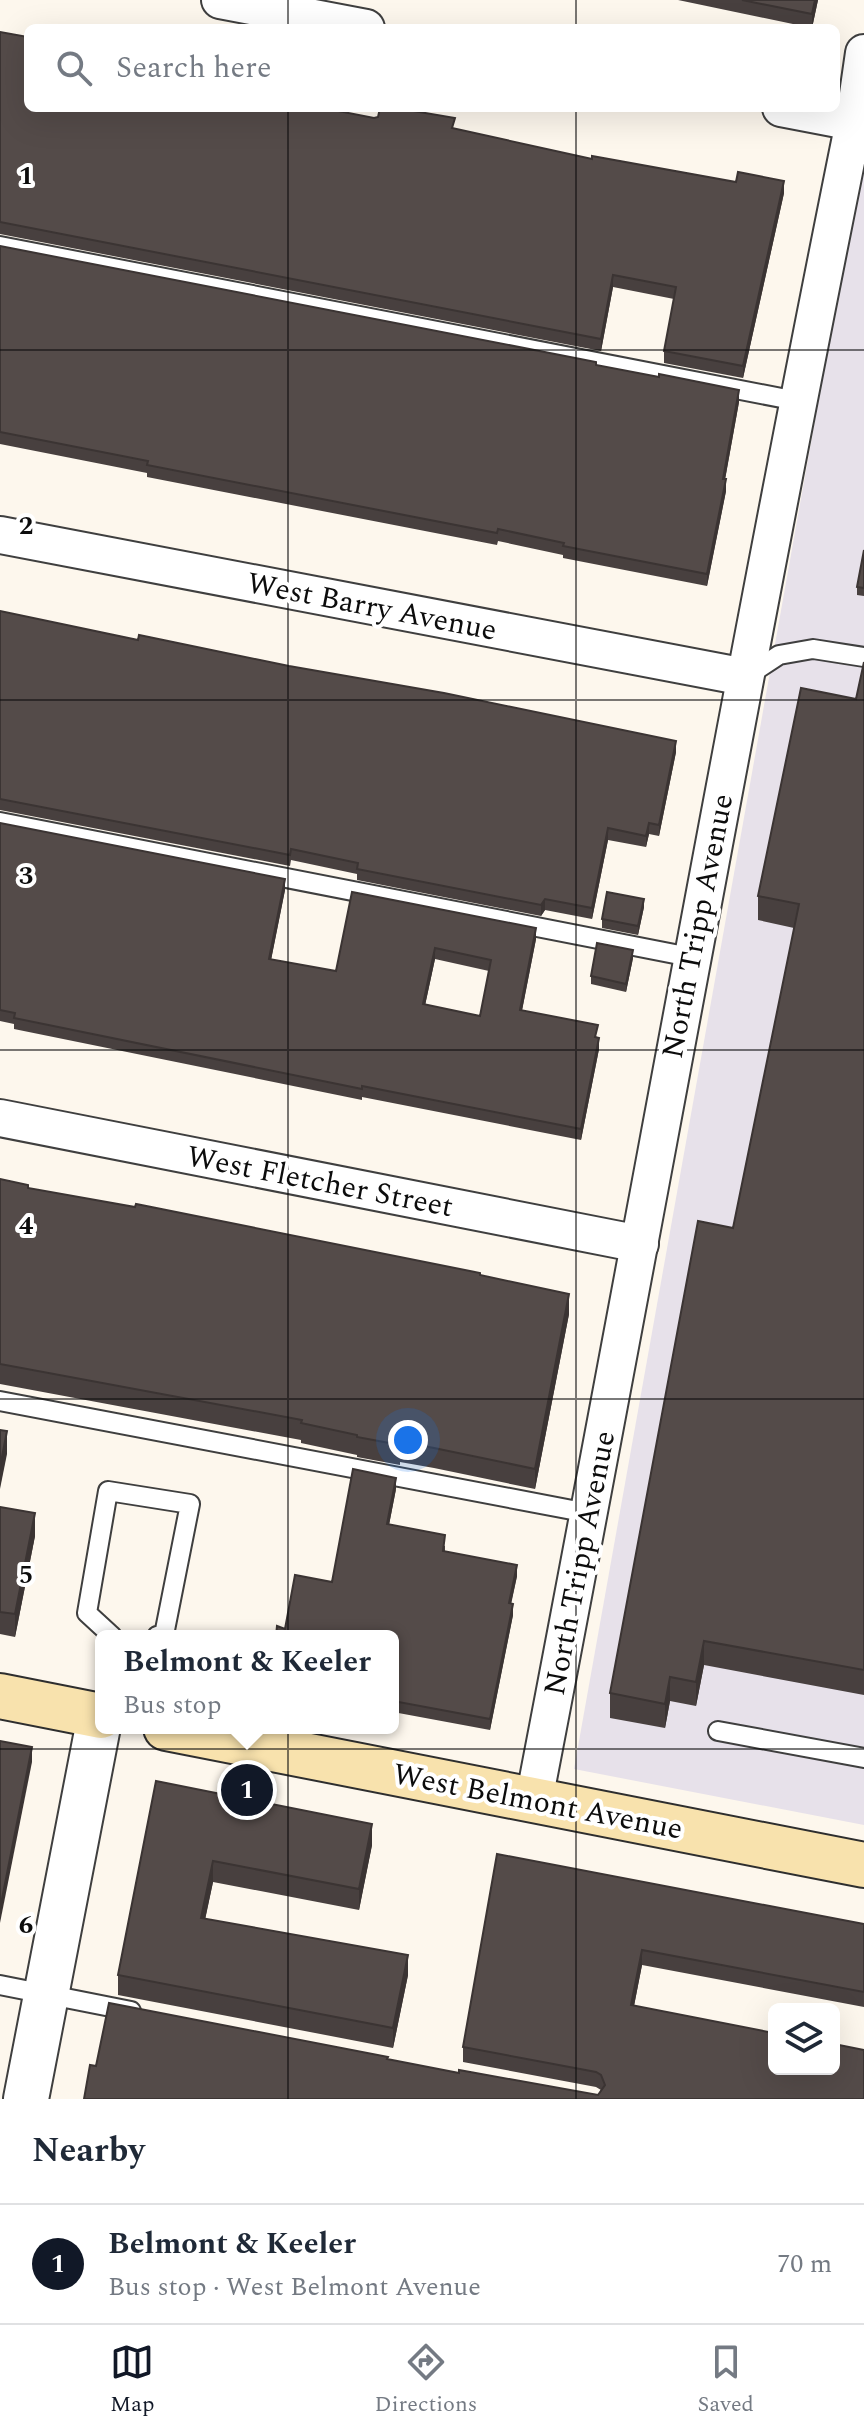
<!DOCTYPE html>
<html lang="en">
<head>
<meta charset="utf-8">
<style>
	body { margin:0; font-family:Spectral,serif; background:#f6f6f7; color:#1f2937 }
	.controls { position:absolute; right:24px; bottom:24px; display:grid; overflow:hidden; border-radius:12px; box-shadow:0 8px 32px #0002 }
	.controls button { width:72px; height:72px; display:grid; place-items:center; padding:0; border:0; border-bottom:2px solid #e0e1e3; background:#fff; color:#1f2937; font:40px sans-serif }
	.you { position:absolute; left:408px; top:1440px; width:28px; height:28px; margin:-20px; border:6px solid #fff; border-radius:50%; background:#1a73e8; box-shadow:0 0 0 12px #1a73e833 }
	.badge { display:grid; place-items:center; width:52px; height:52px; border-radius:50%; background:#111827; color:#fff; font-size:26px; font-weight:700 }
	.pin { position:absolute; translate:-50% -50%; border:4px solid #fff; box-shadow:0 2px 8px #0006 }
	.popup { position:absolute; left:95px; top:1630px; width:304px; height:104px; box-sizing:border-box; display:grid; place-content:center; border-radius:12px; background:#fff; filter:drop-shadow(0 2px 6px #0005); font-size:26px; white-space:nowrap; color:#747a83 }
	.popup b { font-size:30px; color:#1f2937 }
	.popup::after { content:''; position:absolute; left:50%; top:100%; margin-left:-16px; border:16px solid transparent; border-top-color:#fff }
	.list { margin:0; padding:0; list-style:none }
	h2 { display:flex; justify-content:space-between; align-items:center; height:104px; margin:0; padding:0 32px; font-size:34px }
	h2 small { font-size:26px; font-weight:400; color:#747a83 }
	.list li { display:grid; grid-template-columns:52px 1fr auto; gap:24px; align-items:center; box-sizing:border-box; height:120px; padding:0 32px; border-top:2px solid #e0e1e3 }
	.list b { display:block; font-size:30px; white-space:nowrap }
	.list p { margin:0; font-size:26px; white-space:nowrap; color:#747a83 }
	.list em { font-size:26px; font-style:normal; color:#747a83 }
	.icon { flex:none; width:44px; height:44px; fill:none; stroke:currentColor; stroke-width:2; stroke-linecap:round; stroke-linejoin:round }
	.map { position:relative; flex:none; width:864px; height:2099px; overflow:hidden }
	.search { position:absolute; background:#fff; box-shadow:0 8px 32px #0002; left:24px; right:24px; top:24px; height:88px; display:flex; align-items:center; gap:20px; box-sizing:border-box; padding:0 28px; border-radius:12px; color:#747a83; font-size:30px }
	.sheet { height:224px; background:#fff }
	nav { display:flex; justify-content:space-around; align-items:center; box-sizing:border-box; height:112px; border-top:2px solid #e0e1e3; background:#fff; font-size:22px; color:#747a83 }
	nav a { display:grid; justify-items:center; gap:4px }
	nav .on { color:#111827 }
	.map>svg:first-child { display:block }
	.industrial { fill:#e7e1ea }
	.lines { fill:none; stroke-linecap:round; stroke-linejoin:round }
	.service-casing { stroke:#3f3f3f; stroke-width:22 }
	.minor-casing { stroke:#3f3f3f; stroke-width:40 }
	.tertiary-casing { stroke:#3f3f3f; stroke-width:48 }
	.secondary-casing { stroke:#2e2e2e; stroke-width:48 }
	.service { stroke:#fff; stroke-width:18 }
	.minor { stroke:#fff; stroke-width:36 }
	.tertiary { stroke:#fff; stroke-width:44 }
	.secondary { stroke:#f8e2ad; stroke-width:44 }
	.wall { fill:#48403f; fill-rule:evenodd }
	.shaded-wall { fill:#3b3433 }
	.building { fill:#544b49; stroke:#3b3433; stroke-width:2; fill-rule:evenodd }
	.grid { fill:none; stroke:#0c0c0c; stroke-width:2; stroke-opacity:0.55 }
	.labels { text-anchor:middle; stroke-width:8; stroke-linejoin:round; paint-order:stroke }
	.street-label { font-size:30px; fill:#0c0c0c; stroke:#fff }
	.grid-label { font-size:26px; text-anchor:middle; font-weight:bold; fill:#0c0c0c; stroke:#fff; stroke-width:8; stroke-linejoin:round; paint-order:stroke }
</style>
</head>
<body>
<div class="map">
<svg width="864" height="2099" viewBox="0 0 864 2099">
	<rect width="100%" height="100%" fill="#fdf7ed"/>
	<path class="industrial" d="M864 146V1825L574 1769Z"/>
	<g class="lines">
		<defs>
			<g id="service">
				<path d="M0 246 797 401"/>
				<path d="M747 676 779 655 813 649 864 657"/>
				<path d="M0 822 690 957"/>
				<path d="M0 1401 588 1513"/>
				<path d="M112 1636 87 1613 108 1491 190 1504 164 1635 157 1636"/>
				<path d="M718 1731 864 1758"/>
				<path d="M0 1985 131 2011"/>
			</g>
			<g id="minor">
				<path d="M220 0 366 28"/>
				<path d="M781 108 854 122"/>
				<path d="M0 535 745 677"/>
				<path d="M0 1118 640 1244"/>
				<path d="M534 1800C642 1241 741 680 854 122L864 53"/>
			</g>
			<path id="tertiary" d="M26 2099 100 1716"/>
			<g id="secondary">
				<path d="M0 1696 101 1716"/>
				<path d="M166 1728 864 1865"/>
			</g>
		</defs>
		<use href="#service" class="service-casing"/>
		<use href="#minor" class="minor-casing"/>
		<use href="#tertiary" class="tertiary-casing"/>
		<use href="#secondary" class="secondary-casing"/>
		<use href="#service" class="service"/>
		<use href="#minor" class="minor"/>
		<use href="#tertiary" class="tertiary"/>
		<use href="#secondary" class="secondary"/>
	</g>
	<g class="wall">
		<path d="M678 0H818L812 28Z"/>
		<path d="M0 32 28 108 374 118 455 129 592 159 784 193 743 378 664 363V351L674 299 613 287 601 351 0 234Z"/>
		<path d="M0 246 596 365 739 402 725 479 726 491 707 586 563 558V555L498 541 497 545 147 477V473L0 444Z"/>
		<path d="M864 550V596L857 595V587Z"/>
		<path d="M0 611 676 752 659 836 649 834 646 847 608 840 592 919 545 910 541 916 357 880V874L291 860 290 866 0 810Z"/>
		<path d="M864 662V1695L704 1665 696 1706 670 1701 665 1728 610 1718V1693L733 1228 794 928 758 920V896L856 699Z"/>
		<path d="M0 823 285 890 271 960 336 971 352 892 536 939 522 1010 597 1037 599 1049 581 1140 362 1097V1100L14 1029V1024L0 1021ZM435 959 489 971 480 1016 425 1005Z"/>
		<path d="M644 907 638 935 602 928V919Z"/>
		<path d="M633 958 626 992 591 984V976Z"/>
		<path d="M0 1179 28 1188 480 1275 569 1314 535 1489 434 1468 400 1462V1465L357 1457V1455L301 1443V1440L0 1384Z"/>
		<path d="M396 1489 389 1525 445 1546V1551L517 1576 511 1603 513 1615 490 1730 393 1712V1636L332 1582Z"/>
		<path d="M0 1507 35 1536 15 1637 0 1634Z"/>
		<path d="M156 1781 372 1845 359 1910 213 1882 205 1919 408 1975 393 2048 118 1995V1975Z"/>
		<path d="M497 1854 864 1924V2007L642 1965 634 2006 864 2099H84L96 2066 388 2059 459 2073 598 2095 601 2090 596 2087 463 2062V2047Z"/>
	</g>
	<g class="shaded-wall">
		<path d="M815 0H818L812 28V14Z"/>
		<path d="M784 181V193L743 378V366Z"/>
		<path d="M613 275V287L601 351V339Z"/>
		<path d="M739 390V402L723 491V479Z"/>
		<path d="M726 479V491L707 586V574Z"/>
		<path d="M676 741V752L659 836V825Z"/>
		<path d="M649 823V834L646 847V836Z"/>
		<path d="M608 828V840L592 919V908Z"/>
		<path d="M285 879V890L269 970V959Z"/>
		<path d="M545 899V910L541 916V905Z"/>
		<path d="M644 899V907L638 935V926Z"/>
		<path d="M536 928V939L520 1021V1010Z"/>
		<path d="M435 948V959L423 1015V1004Z"/>
		<path d="M633 950V958L626 992V984Z"/>
		<path d="M599 1038V1049L581 1140V1129Z"/>
		<path d="M569 1294V1314L535 1489V1469Z"/>
		<path d="M7 1431V1454L0 1489V1467Z"/>
		<path d="M396 1478V1489L387 1535V1524Z"/>
		<path d="M35 1513V1536L15 1637V1614Z"/>
		<path d="M517 1565V1576L509 1614V1603Z"/>
		<path d="M513 1604V1615L490 1730V1719Z"/>
		<path d="M704 1641V1665L696 1706V1682Z"/>
		<path d="M670 1677V1701L665 1728V1704Z"/>
		<path d="M32 1747V1762L0 1923V1909Z"/>
		<path d="M372 1824V1845L359 1910V1889Z"/>
		<path d="M213 1861V1882L201 1939V1918Z"/>
		<path d="M642 1950V1965L631 2021V2005Z"/>
		<path d="M408 1955V1975L393 2048V2028Z"/>
	</g>
	<g class="building">
		<path d="M742 0H815L812 14Z"/>
		<path d="M0 32 28 37V108H323L374 118 378 117 380 108H396L455 118 452 128 592 159V156L736 182 738 172 784 181 743 366 664 351 676 287 613 275 601 339 0 222Z"/>
		<path d="M0 246 596 362V365L659 377V374L739 390 723 479H726L707 574 563 546 564 543 498 529 497 533 147 465 148 461 0 432Z"/>
		<path d="M864 550V588L857 587Z"/>
		<path d="M0 611 138 640 139 635 289 666 444 693 676 741 659 825 649 823 646 836 608 828 592 908 545 899 541 905 357 869 358 863 291 849 290 855 0 799Z"/>
		<path d="M864 662V1670L704 1641 696 1682 670 1677 665 1704 610 1693 698 1221 733 1228 799 904 758 896 801 688 856 699Z"/>
		<path d="M0 823 285 879 269 959 336 971 352 892 536 928 520 1010 598 1025 595 1037 599 1038 581 1129 362 1086V1089L14 1018 15 1013 0 1010ZM435 948 491 960 480 1016 423 1004Z"/>
		<path d="M607 892 644 899 638 926 602 919Z"/>
		<path d="M597 943 633 950 626 984 591 976Z"/>
		<path d="M0 1179 28 1185V1188L135 1207 136 1204 480 1273V1275L569 1294 535 1469 434 1448 400 1442V1445L357 1437V1435L301 1423 302 1420 0 1364Z"/>
		<path d="M0 1430 7 1431 0 1467Z"/>
		<path d="M353 1469 396 1478 387 1524 445 1535 443 1551 517 1565 509 1603 513 1604 490 1719 393 1701V1636H276L277 1626 285 1629 295 1575 332 1582Z"/>
		<path d="M0 1507 35 1513 15 1614 0 1612Z"/>
		<path d="M0 1741 32 1747 0 1909Z"/>
		<path d="M156 1781 372 1824 359 1889 213 1861 201 1918 408 1955 393 2028 118 1975Z"/>
		<path d="M497 1854 864 1924V1992L642 1950 631 2005 774 2033V2069H834V2044L864 2050V2099H84L90 2065 96 2066 109 2003 388 2057 387 2059 459 2073V2070L598 2095 605 2085 601 2075 596 2072 463 2047Z"/>
	</g>
	<path class="grid" d="M288 0V28M576 0V28M288 108V2099M576 108V2099M0 350H864M0 700H864M0 1050H864M0 1399H864M0 1749H864"/>
	<g class="labels">
		<g class="street-label">
			<text transform="translate(372 606) rotate(11)" y="10">West Barry Avenue</text>
			<text transform="translate(697 926) rotate(-79)" y="10">North Tripp Avenue</text>
			<text transform="translate(320 1181) rotate(11)" y="10">West Fletcher Street</text>
			<text transform="translate(579 1563) rotate(-79)" y="10">North Tripp Avenue</text>
			<text transform="translate(538 1801) rotate(11)" y="10">West Belmont Avenue</text>
		</g>
	</g>
	<g class="grid-label">
		<text x="26" y="184">1</text>
		<text x="26" y="534">2</text>
		<text x="26" y="884">3</text>
		<text x="26" y="1234">4</text>
		<text x="26" y="1583">5</text>
		<text x="26" y="1933">6</text>
	</g>
</svg>
<div class="controls">
<button><svg class="icon" aria-label="layers" viewBox="0 0 24 24"><path d="M12 4l9 5-9 5-9-5zM3 14l9 5 9-5"/></svg></button>
</div>
<div class="you"></div>
<div class="pin badge" style="left:247px;top:1790px">1</div>
<div class="popup"><b>Belmont &amp; Keeler</b>Bus stop</div>
<div class="search"><svg class="icon" aria-label="search" viewBox="0 0 24 24"><circle cx="10" cy="10" r="6"/><path d="M15 15l6 6"/></svg>Search here</div>
</div>
<section class="sheet">
<h2>Nearby<small></small></h2>
<ul class="list">
<li><span class="badge">1</span><div><b>Belmont &amp; Keeler</b><p>Bus stop · West Belmont Avenue</p></div><em>70 m</em></li>
</ul>
</section>
<nav>
<a class="on"><svg class="icon" aria-label="map" viewBox="0 0 24 24"><path d="M3 6l6-2 6 2 6-2v14l-6 2-6-2-6 2zM9 4v14M15 6v14"/></svg>Map</a>
<a><svg class="icon" aria-label="directions" viewBox="0 0 24 24"><path d="M12 3l9 9-9 9-9-9zM9 14v-3h6M13 9l2 2-2 2"/></svg>Directions</a>
<a><svg class="icon" aria-label="saved" viewBox="0 0 24 24"><path d="M7 4h10v16l-5-4-5 4z"/></svg>Saved</a>
</nav>
</body>
</html>
